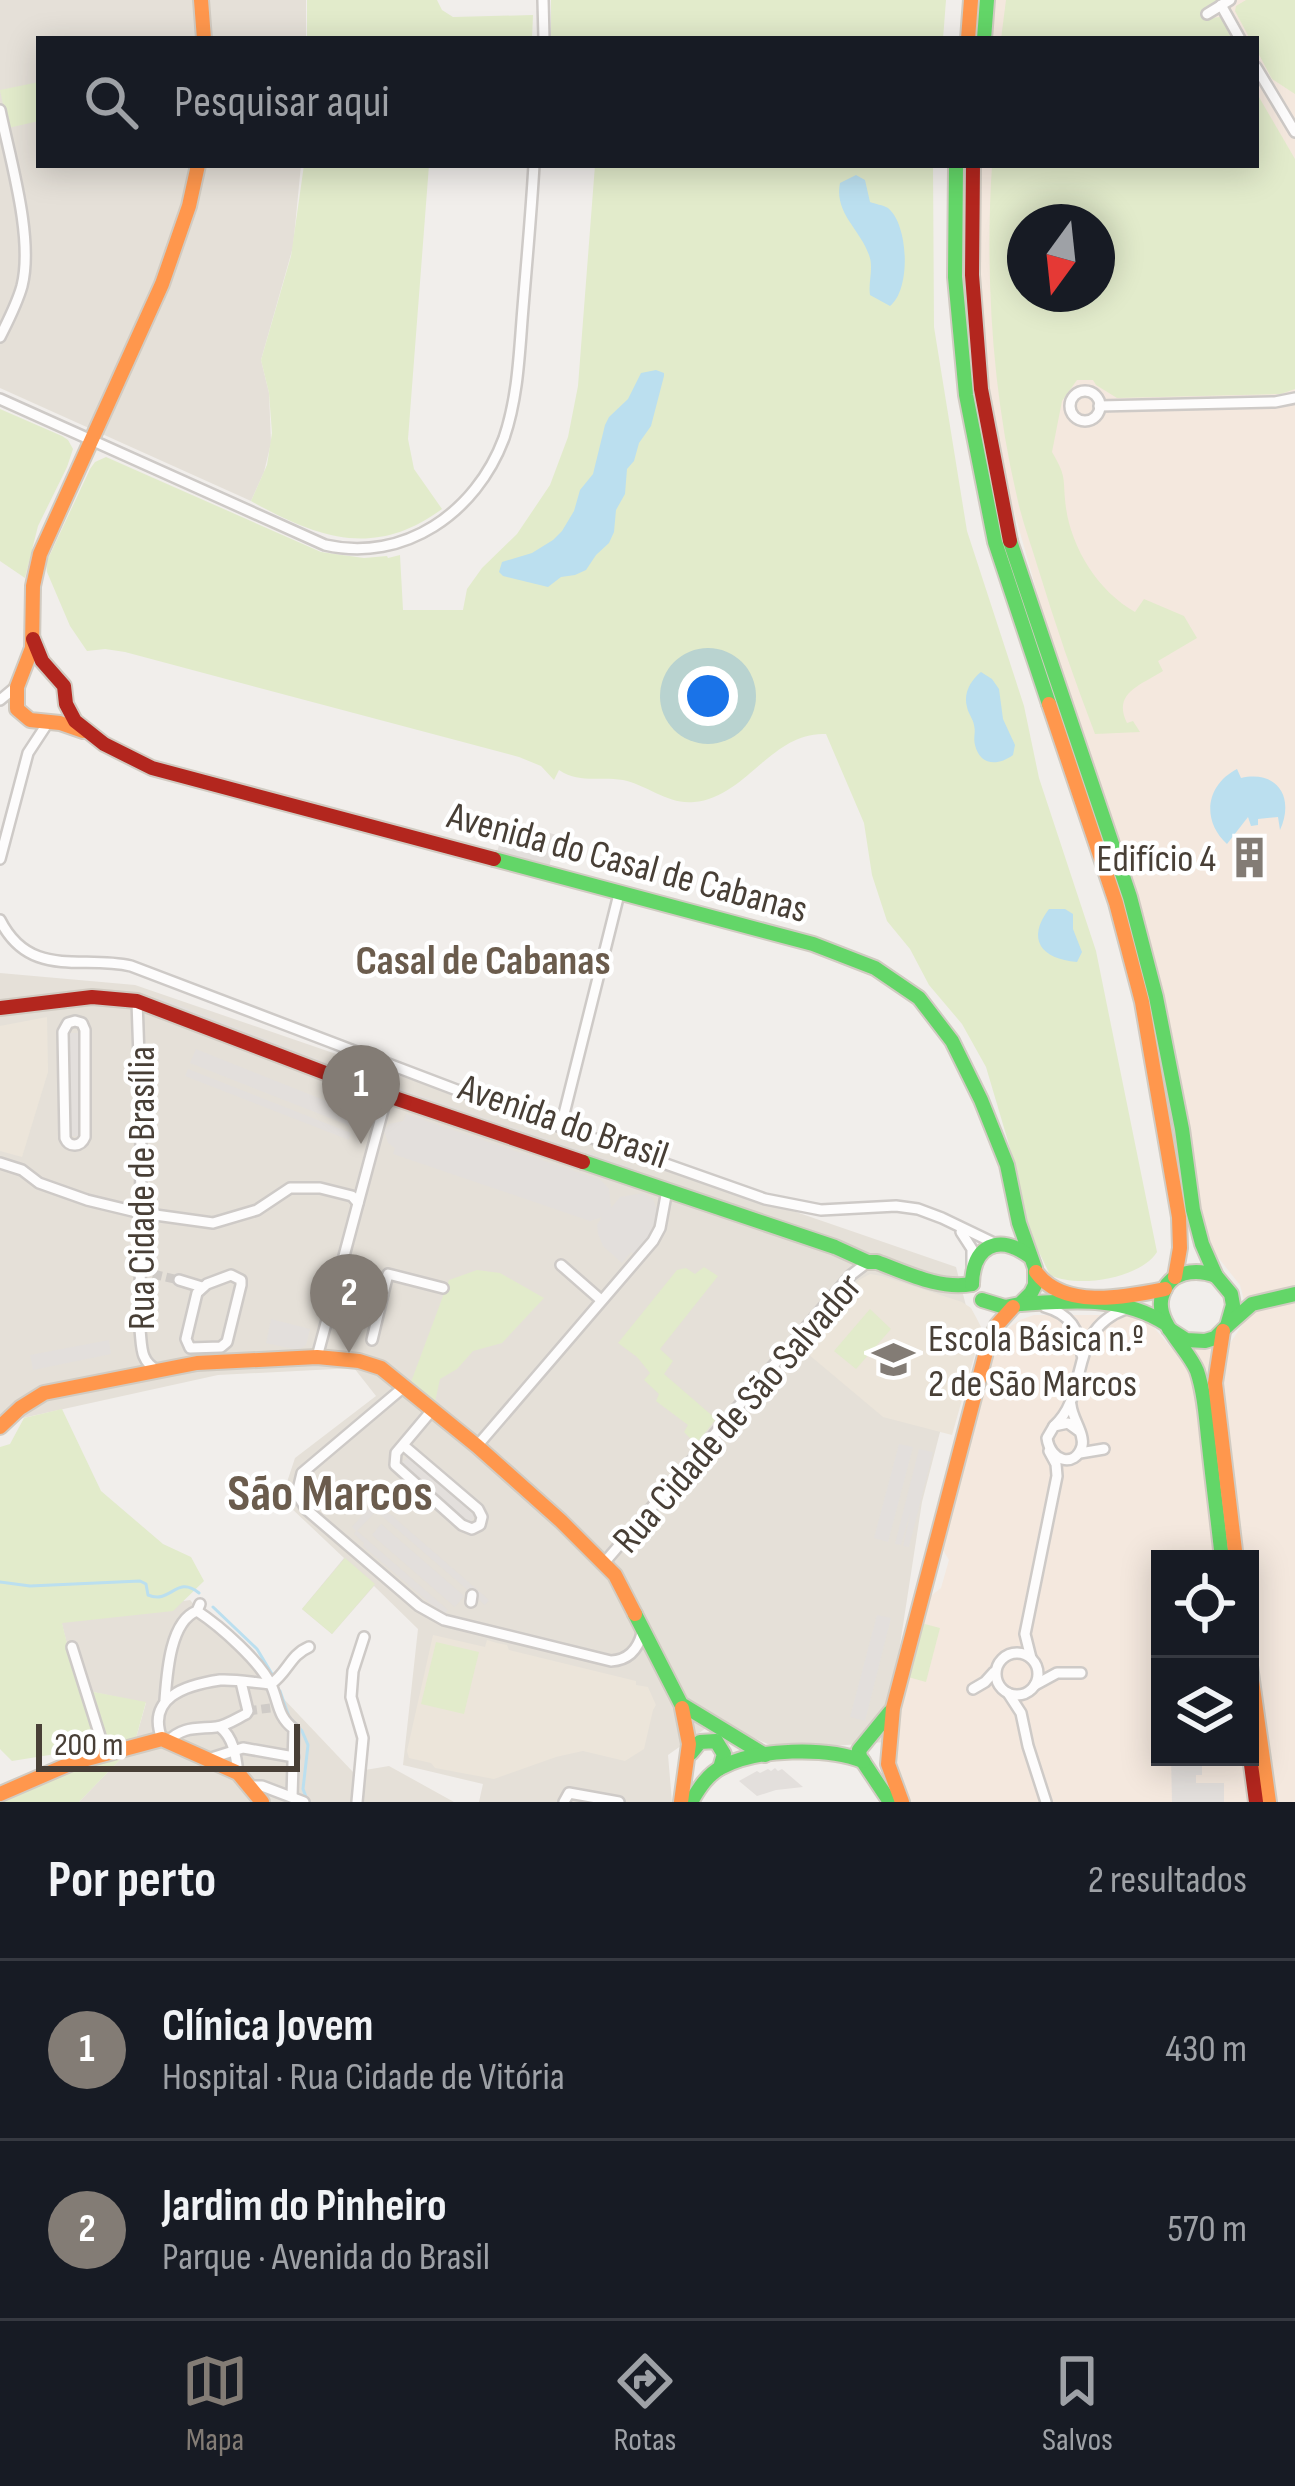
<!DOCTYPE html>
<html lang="pt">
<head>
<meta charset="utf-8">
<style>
	body { margin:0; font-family:"Sofia Sans Condensed",sans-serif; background:#20242c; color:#f1f3f6 }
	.controls { position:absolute; right:36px; bottom:36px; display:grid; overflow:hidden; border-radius:0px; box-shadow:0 6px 30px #0003 }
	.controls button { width:108px; height:108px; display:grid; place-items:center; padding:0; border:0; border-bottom:3px solid #363941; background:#171b24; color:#f1f3f6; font:60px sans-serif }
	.compass { position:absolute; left:1007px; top:204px; width:108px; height:108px; border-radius:50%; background:#171b24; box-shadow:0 6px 30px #0003; rotate:195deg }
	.scale { position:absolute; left:36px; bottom:30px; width:264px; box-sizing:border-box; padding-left:12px; border:6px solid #483f36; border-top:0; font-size:33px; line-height:42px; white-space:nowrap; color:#483f36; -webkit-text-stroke:9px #fff; paint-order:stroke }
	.you { position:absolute; left:708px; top:696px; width:42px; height:42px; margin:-30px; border:9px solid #fff; border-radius:50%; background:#1a73e8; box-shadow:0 0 0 18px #1a73e833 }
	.badge { display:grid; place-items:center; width:78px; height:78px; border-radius:50%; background:#837c75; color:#fff; font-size:39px; font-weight:700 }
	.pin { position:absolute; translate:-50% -99px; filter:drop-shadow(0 3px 6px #0008) }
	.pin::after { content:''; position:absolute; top:63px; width:42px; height:36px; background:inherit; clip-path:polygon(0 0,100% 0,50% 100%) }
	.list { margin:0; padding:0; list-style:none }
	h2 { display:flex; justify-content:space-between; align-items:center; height:156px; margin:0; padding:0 48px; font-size:51px }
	h2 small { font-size:39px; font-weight:400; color:#9ea1a6 }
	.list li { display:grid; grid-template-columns:78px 1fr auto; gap:36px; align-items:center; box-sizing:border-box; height:180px; padding:0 48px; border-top:3px solid #363941 }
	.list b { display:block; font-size:45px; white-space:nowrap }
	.list p { margin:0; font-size:39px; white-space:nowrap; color:#9ea1a6 }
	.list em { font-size:39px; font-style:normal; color:#9ea1a6 }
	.icon { flex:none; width:66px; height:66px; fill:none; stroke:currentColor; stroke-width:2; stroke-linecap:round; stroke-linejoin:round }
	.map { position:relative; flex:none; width:1295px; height:1802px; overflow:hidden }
	.search { position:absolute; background:#171b24; box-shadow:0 6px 30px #0003; left:36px; right:36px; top:36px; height:132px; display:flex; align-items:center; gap:30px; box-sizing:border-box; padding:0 42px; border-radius:0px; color:#9ea1a6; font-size:45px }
	.sheet { height:516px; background:#171b24 }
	nav { display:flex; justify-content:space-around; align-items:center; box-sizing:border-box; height:168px; border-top:3px solid #363941; background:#171b24; font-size:33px; color:#9ea1a6 }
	nav a { display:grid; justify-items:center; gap:6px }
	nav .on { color:#837c75 }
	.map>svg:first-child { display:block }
	.residential { fill:#e5e0d8 }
	.commercial { fill:#f4e8de; fill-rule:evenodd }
	.education { fill:#ece5da }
	.green { fill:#e2ebcb; fill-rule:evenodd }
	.parking { fill:#e3dfdc }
	.water { fill:#bbdfef }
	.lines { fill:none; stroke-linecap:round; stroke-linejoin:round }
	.stream { stroke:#bbdfef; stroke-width:3 }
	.street-tunnel { stroke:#cfcbc7; stroke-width:9; stroke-dasharray:9 4.5; stroke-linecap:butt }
	.street-casing { stroke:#cecac7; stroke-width:14 }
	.fast-casing { stroke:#d1cbc2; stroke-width:18 }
	.slow-casing { stroke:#d1cbc2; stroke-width:18 }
	.jam-casing { stroke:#d1cbc2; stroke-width:18 }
	.street { stroke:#fdfcfc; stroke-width:9 }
	.fast { stroke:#63d668; stroke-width:14 }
	.slow { stroke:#ff974d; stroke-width:14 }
	.jam { stroke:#b3261e; stroke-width:14 }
	.labels { text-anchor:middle; stroke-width:9; stroke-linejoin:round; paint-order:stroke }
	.poi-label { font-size:39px; fill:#483f36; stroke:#fff; text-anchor:end }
	.street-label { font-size:39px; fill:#483f36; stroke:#fff }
	.neighbourhood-label { font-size:42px; font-weight:bold; fill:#6b5c4d; stroke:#fff }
	.district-label { font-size:51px; font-weight:bold; fill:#6b5c4d; stroke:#fff }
</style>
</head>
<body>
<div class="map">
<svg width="1295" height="1802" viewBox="0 0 1295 1802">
	<rect width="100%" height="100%" fill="#f1eeeb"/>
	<g class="residential">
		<path d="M0 0H306V39H39V165H301L293 247 261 360 269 393 271 443 264 472 251 501 0 388Z"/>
		<path d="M0 973 135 985 956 1267 972 1329 947 1405 922 1502 885 1742 781 1750 716 1721 668 1755 672 1802H479L483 1784 403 1765 418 1629 374 1586 332 1634 302 1609 344 1558 289 1506 285 1488 295 1458 376 1396 354 1368 218 1375 0 1423Z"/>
		<path d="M190 1600 353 1772 389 1766 454 1802H79L134 1745 146 1703 78 1689 61 1620Z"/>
	</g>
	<path class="commercial" d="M996 0H1295V1802H909L896 1771 894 1732 898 1718 928 1598 941 1588 949 1560 941 1547 994 1343 999 1334 1020 1320 1034 1315H1132L1143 1318 1151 1324 1172 1349 1227 1348 1248 1316 1240 1285 1216 1255 1206 1235 1176 1050 1143 915 1050 638 1007 487 984 356 978 235 980 165H1256V39H991ZM1025 222H1097V294H1025ZM1160 1559H1250V1757H1160Z"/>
	<g class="education">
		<path d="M47 1017 48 1072 22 1157 0 1151V1026Z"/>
		<path d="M870 1274 882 1276 962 1302 971 1308 978 1321 982 1329 952 1435 883 1417 802 1349 859 1280Z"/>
		<path d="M433 1635 485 1647 487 1640 497 1643 507 1645 509 1650 636 1681V1685L648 1687 656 1705 653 1710 644 1749 625 1761 583 1751 556 1757 494 1779 435 1768 431 1763 409 1758 407 1751Z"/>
	</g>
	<g class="green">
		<path d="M307 0H437L442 10 453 17 533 15 532 39H307Z"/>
		<path d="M551 0H946L943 39H551Z"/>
		<path d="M1006 0H1219L1205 9 1210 18 1220 17 1236 39H1001Z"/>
		<path d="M1246 0H1295V94L1272 79 1256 49V39H1250L1235 11 1236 6Z"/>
		<path d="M39 82V121L8 128 0 90Z"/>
		<path d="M1256 92 1295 159V389L1281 394 1117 398 1096 385 1093 380H1077L1062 401 1052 452C1068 479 1062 479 1066 508 1072 549 1098 591 1135 612L1144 599 1184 616 1197 638 1158 661 1163 671C1141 685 1112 693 1127 723L1133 721 1140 732 1095 734C1074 679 1055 624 1038 568 1031 544 1022 521 1017 497 992 389 985 275 992 165H1256ZM1025 222H1097V294H1025Z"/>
		<path d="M304 165H429L408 439 414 469 442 509C374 559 318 538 251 501L267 465 272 433 269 393 261 360 291 256Z"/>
		<path d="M595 165H933L934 327 967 531 1024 706 1039 778 1096 951 1157 1252C1141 1278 1078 1289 1050 1275L1025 1223 1018 1175 986 1067 962 1024 929 985 910 949 887 921 872 875 864 823 826 734C772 731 746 798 694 802 669 805 647 785 623 780 599 776 580 784 559 770L554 780 541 766 519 757 125 652 105 649 87 651 70 626 47 572 46 563 90 469 95 462 106 457 321 552 364 558 387 556 388 558 400 555 403 610H463L467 589 482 568 517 534 550 485 568 437 578 386Z"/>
		<path d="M0 409 62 436 68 440 73 449 67 467 38 526 25 578 0 561Z"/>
		<path d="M704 1267 718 1276 660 1349 673 1361 664 1374 716 1419 696 1444 684 1432 688 1425 656 1401 659 1394 644 1380 650 1373 637 1357 618 1343 677 1270 686 1268 695 1274Z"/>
		<path d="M477 1270 500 1273 544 1298 502 1343 473 1351 457 1369 440 1379 435 1402 411 1382 449 1280Z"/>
		<path d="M870 1309 891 1329 856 1369 834 1351Z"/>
		<path d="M62 1409 101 1491 163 1544 191 1557 204 1581 173 1611 62 1623 78 1689 146 1702 134 1745 79 1802H0V1791L87 1749 12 1761 0 1749V1447L10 1444 24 1418Z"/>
		<path d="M345 1558 375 1584 332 1634 302 1609Z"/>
		<path d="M921 1623 940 1628 926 1682 908 1677Z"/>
		<path d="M436 1642 479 1652 464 1714 421 1704Z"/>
	</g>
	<g class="parking">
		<path d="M505 821 557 835 547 875 495 861Z"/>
		<path d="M158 997 345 1070 633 1168 631 1174 349 1078 156 1003Z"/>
		<path d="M68 1033H81L83 1136H68Z"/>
		<path d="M196 1049 359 1114 356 1120 353 1127 190 1063Z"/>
		<path d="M188 1069 351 1133 349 1140 185 1076Z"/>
		<path d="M406 1114 601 1180 609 1189 611 1208 620 1197 643 1193 653 1199 658 1213 652 1229 655 1232 636 1255 631 1252 622 1263 603 1246 598 1234 597 1225 602 1217 590 1221 393 1154 395 1148 388 1143 384 1131 389 1124 403 1121Z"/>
		<path d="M271 1319 310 1329 306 1345 298 1350 266 1343Z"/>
		<path d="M109 1340 111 1354 33 1370 30 1355Z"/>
		<path d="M899 1444 913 1447 888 1542 874 1538Z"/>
		<path d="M919 1449 933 1452 909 1547 903 1546 911 1510 901 1545 895 1544Z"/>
		<path d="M410 1454 477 1514 468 1525 400 1465Z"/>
		<path d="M375 1501 489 1600 485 1605 376 1511 357 1531 448 1610 445 1613 431 1604 363 1546 364 1543 354 1534 356 1531 352 1527Z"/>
		<path d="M381 1524 464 1596 455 1607 372 1535Z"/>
		<path d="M877 1615 891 1618 865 1721 850 1717Z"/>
		<path d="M1171 1757H1202V1775H1196V1783H1224V1802H1172Z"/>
		<path d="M775 1768 778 1771 782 1769 803 1787 776 1790 757 1796 739 1781 757 1771 760 1773 768 1769 771 1771Z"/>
	</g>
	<g class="water">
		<path d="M856 175 865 180 870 202C875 204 883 205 888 208 909 225 911 290 890 306L870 295C868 282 874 268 869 255 860 229 834 213 840 183Z"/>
		<path d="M656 370 664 373V376L651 426 639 443 634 461 627 469 625 494 616 510 614 532 609 543 596 555 586 570 575 575 561 577 548 587 503 576 499 572 502 562 532 553 553 540 562 531 574 511 580 490 593 474 605 425 609 417 628 399 641 373Z"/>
		<path d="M981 672 992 679 999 689 1003 719 1015 745 1013 755C998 766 980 766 975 745 973 736 976 734 974 725 973 719 968 713 967 707 963 693 971 680 981 672Z"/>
		<path d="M1237 769 1241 778C1277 770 1295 797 1280 830L1278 817 1258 819V825L1251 826 1248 817 1227 844C1201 820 1206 785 1237 769Z"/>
		<path d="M1049 909H1065L1073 914V929L1082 952 1077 962C1041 959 1026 939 1049 909Z"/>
	</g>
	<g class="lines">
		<g class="stream">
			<path d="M0 1582 30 1586 140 1581 146 1584 148 1595C171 1605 176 1574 199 1593"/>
			<path d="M213 1607 257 1649 272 1674"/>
			<path d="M280 1691 289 1717 302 1731 308 1745 303 1789 306 1797"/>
		</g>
		<g class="street-tunnel">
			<path d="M153 1274 179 1280"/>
			<path d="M348 1284 367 1290"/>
			<path d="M248 1711 277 1707"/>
		</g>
		<defs>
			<g id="street">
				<path d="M543 0 544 39"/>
				<path d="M1221 5 1240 39"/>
				<path d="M1207 14 1230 0"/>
				<path d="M1256 67 1295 132"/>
				<path d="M0 110C10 159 34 238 22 286 17 304 8 321 0 337"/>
				<circle cx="1085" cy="406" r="15"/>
				<path d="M0 399 325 545C404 563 476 513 504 438 517 400 519 360 522 320 526 269 531 217 534 165"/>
				<path d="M1099 406 1275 402 1295 398"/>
				<path d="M0 700 17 686"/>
				<path d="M0 859 28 753 47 724"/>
				<path d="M0 920C30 979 80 955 131 966L462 1092 765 1199 821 1210 896 1206 918 1209 942 1218 994 1243"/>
				<path d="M137 1001 141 1114 140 1330C142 1347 140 1361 157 1370"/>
				<path d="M75 1021 82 1023 85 1030V1137C81 1147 69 1148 65 1138L63 1032 68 1023Z"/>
				<path d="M561 1126 619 894"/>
				<path d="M0 1163 22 1170 39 1183 87 1200 141 1213 213 1223 257 1210 290 1188H320L352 1196 358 1203"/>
				<path d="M961 1232 972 1249V1265"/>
				<path d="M561 1265 601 1300"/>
				<path d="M231 1275 241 1280V1285L227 1342 221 1347 190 1348 186 1339 197 1293 207 1284Z"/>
				<path d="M179 1280 202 1287"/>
				<path d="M367 1290 383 1294 388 1274 443 1288"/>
				<path d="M1045 1307C1070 1314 1079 1329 1082 1355"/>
				<path d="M372 1340 383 1294"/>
				<path d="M317 1357 387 1095"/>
				<path d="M405 1386 302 1473 297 1494 307 1510 419 1606 444 1620 611 1661C629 1660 638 1649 642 1633"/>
				<path d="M1071 1405C1072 1418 1085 1434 1082 1446 1075 1469 1050 1461 1047 1438L1054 1426 1068 1423 1079 1431"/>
				<path d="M1054 1426C1091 1393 1066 1330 1126 1309"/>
				<path d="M403 1445 478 1509 482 1517 480 1525 472 1529 462 1525 395 1465 396 1453 433 1409"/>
				<path d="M477 1446 653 1241 660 1228 667 1190"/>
				<path d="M1080 1453 1104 1449"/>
				<path d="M604 1563 851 1275 868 1262"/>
				<path d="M471 1602 472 1595"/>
				<path d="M197 1611C220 1626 261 1662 272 1687 279 1704 278 1717 294 1729L292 1797"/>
				<path d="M72 1647 105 1752"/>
				<circle cx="1017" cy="1674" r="21"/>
				<path d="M1031 1658 1025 1634 1057 1476 1056 1464 1049 1451"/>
				<path d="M1035 1685 1057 1673H1081"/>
				<path d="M973 1689 985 1682 994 1672"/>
				<path d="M1008 1693 1021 1713 1028 1746 1046 1802"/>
				<path d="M165 1700C167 1673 170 1621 197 1611L200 1604"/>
				<path d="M220 1727C234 1738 236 1757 238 1773"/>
				<path d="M162 1739C146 1698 185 1685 220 1680 236 1679 255 1683 271 1684 288 1672 290 1655 309 1647"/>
				<path d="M167 1742C183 1726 196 1729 216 1727 226 1726 236 1719 246 1714L248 1711 241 1682"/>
				<path d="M208 1759 243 1748 294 1757"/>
				<path d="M251 1786H262L304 1802"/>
				<path d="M357 1802 363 1738 351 1697 353 1671 364 1637"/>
				<path d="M564 1802 569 1793 619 1802"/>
			</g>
			<g id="fast">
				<path d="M984 39 987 0"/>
				<path d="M956 165 955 277 966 395 995 542 1049 704"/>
				<path d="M1010 541 1130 897 1156 997 1182 1129 1193 1210 1202 1244 1216 1276 1231 1294 1233 1305 1227 1326 1215 1338 1205 1341 1186 1340 1169 1329"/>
				<path d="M494 859 813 944 875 968 919 998 952 1041 981 1100 1007 1165 1019 1223 1035 1268V1285L1031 1293 1020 1304 1005 1307 982 1300"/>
				<path d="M583 1162 835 1247 868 1262H877C907 1273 940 1290 972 1284"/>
				<path d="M1216 1276C1196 1268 1168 1271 1162 1296 1154 1322 1188 1348 1197 1371 1205 1395 1206 1421 1209 1446 1213 1484 1218 1521 1222 1559"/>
				<path d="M972 1284C973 1246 998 1233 1029 1256"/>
				<path d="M1020 1304C1069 1301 1123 1295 1166 1324"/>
				<path d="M1227 1326 1252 1304 1295 1294"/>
				<path d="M635 1614 681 1704 765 1755"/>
				<path d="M890 1712 859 1750 860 1757 890 1802"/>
				<path d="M691 1753 700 1742 716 1741 724 1754 720 1768"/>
				<path d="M691 1802C699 1788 708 1774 722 1767 757 1748 827 1747 863 1761"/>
			</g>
			<g id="slow">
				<path d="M201 0 204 39"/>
				<path d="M968 39 971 0"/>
				<path d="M1049 704 1116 903 1142 1002 1179 1217 1180 1248 1175 1277"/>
				<path d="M83 731 60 723 30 720 17 709V687L32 648 33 586 40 554 162 284 189 206 198 165"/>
				<path d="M1036 1272C1063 1310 1125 1297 1165 1289"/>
				<path d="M1223 1331 1215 1383 1236 1559"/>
				<path d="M0 1427 20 1408 44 1393 197 1363 317 1357 359 1361 381 1368 477 1446 561 1521 615 1575 635 1614"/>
				<path d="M1250 1666 1269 1802"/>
				<path d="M0 1794 72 1763 162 1739 238 1773 262 1802"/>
				<path d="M681 1802 689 1744 682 1708"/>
				<path d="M902 1802 888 1764 893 1708 987 1348 997 1325 1013 1307"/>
			</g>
			<g id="jam">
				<path d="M973 165 972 275 981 389 1010 541"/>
				<path d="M33 639 42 661 64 686 66 704 75 721 104 744 152 768 494 859"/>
				<path d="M0 1008 92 997 137 1001 362 1087 583 1162"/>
				<path d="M1250 1757 1256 1802"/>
			</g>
		</defs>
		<use href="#street" class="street-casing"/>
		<use href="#fast" class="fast-casing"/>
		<use href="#slow" class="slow-casing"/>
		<use href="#jam" class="jam-casing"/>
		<use href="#street" class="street"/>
		<use href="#fast" class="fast"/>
		<use href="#slow" class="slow"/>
		<use href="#jam" class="jam"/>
	</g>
	<defs>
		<symbol id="building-bare" viewBox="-9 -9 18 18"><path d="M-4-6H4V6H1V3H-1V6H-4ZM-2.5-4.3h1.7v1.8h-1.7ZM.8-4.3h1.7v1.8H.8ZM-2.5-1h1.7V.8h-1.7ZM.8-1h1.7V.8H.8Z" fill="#837c75" stroke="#fff" stroke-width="2.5" paint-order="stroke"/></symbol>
		<symbol id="school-bare" viewBox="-9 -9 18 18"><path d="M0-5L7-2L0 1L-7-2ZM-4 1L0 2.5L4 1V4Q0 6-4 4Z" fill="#837c75" stroke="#fff" stroke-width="2.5" paint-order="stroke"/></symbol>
	</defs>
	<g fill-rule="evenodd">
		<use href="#building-bare" x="1220" y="828" width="59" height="59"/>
		<use href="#school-bare" x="864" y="1330" width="59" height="59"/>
	</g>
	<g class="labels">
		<g class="poi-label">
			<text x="1216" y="871">Edifício 4</text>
			<text x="928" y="1351" text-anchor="start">Escola Básica n.º<tspan x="928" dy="45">2 de São Marcos</tspan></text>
		</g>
		<g class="street-label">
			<text transform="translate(628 861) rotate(15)" y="14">Avenida do Casal de Cabanas</text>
			<text transform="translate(564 1120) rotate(19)" y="14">Avenida do Brasil</text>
			<text transform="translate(140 1188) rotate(-90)" y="14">Rua Cidade de Brasília</text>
			<text transform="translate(736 1412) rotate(-49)" y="14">Rua Cidade de São Salvador</text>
		</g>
		<g class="neighbourhood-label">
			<text x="483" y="974">Casal de Cabanas</text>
		</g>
		<g class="district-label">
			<text x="330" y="1510">São Marcos</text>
		</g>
	</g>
</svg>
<div class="controls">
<button><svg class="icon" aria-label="locate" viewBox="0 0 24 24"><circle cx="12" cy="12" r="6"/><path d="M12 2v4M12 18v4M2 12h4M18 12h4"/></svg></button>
<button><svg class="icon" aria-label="layers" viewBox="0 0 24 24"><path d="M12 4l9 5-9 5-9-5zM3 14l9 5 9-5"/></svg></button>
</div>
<svg class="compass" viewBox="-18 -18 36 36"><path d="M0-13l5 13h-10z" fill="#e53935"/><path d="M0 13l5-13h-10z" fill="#9ea1a6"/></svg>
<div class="scale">200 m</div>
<div class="you"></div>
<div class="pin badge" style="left:361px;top:1144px">1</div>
<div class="pin badge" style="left:349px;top:1353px">2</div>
<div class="search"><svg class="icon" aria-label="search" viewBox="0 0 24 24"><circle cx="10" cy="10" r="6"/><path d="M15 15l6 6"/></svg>Pesquisar aqui</div>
</div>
<section class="sheet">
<h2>Por perto<small>2 resultados</small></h2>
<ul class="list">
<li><span class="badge">1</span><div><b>Clínica Jovem</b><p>Hospital · Rua Cidade de Vitória</p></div><em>430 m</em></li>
<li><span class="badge">2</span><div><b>Jardim do Pinheiro</b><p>Parque · Avenida do Brasil</p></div><em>570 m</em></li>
</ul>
</section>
<nav>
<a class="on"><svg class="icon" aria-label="map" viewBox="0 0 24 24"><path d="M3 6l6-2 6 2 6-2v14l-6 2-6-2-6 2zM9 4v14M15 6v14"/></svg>Mapa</a>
<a><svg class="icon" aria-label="directions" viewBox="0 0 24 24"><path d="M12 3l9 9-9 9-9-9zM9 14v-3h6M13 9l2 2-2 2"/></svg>Rotas</a>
<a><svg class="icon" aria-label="saved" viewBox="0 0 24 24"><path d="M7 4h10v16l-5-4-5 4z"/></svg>Salvos</a>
</nav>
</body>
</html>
